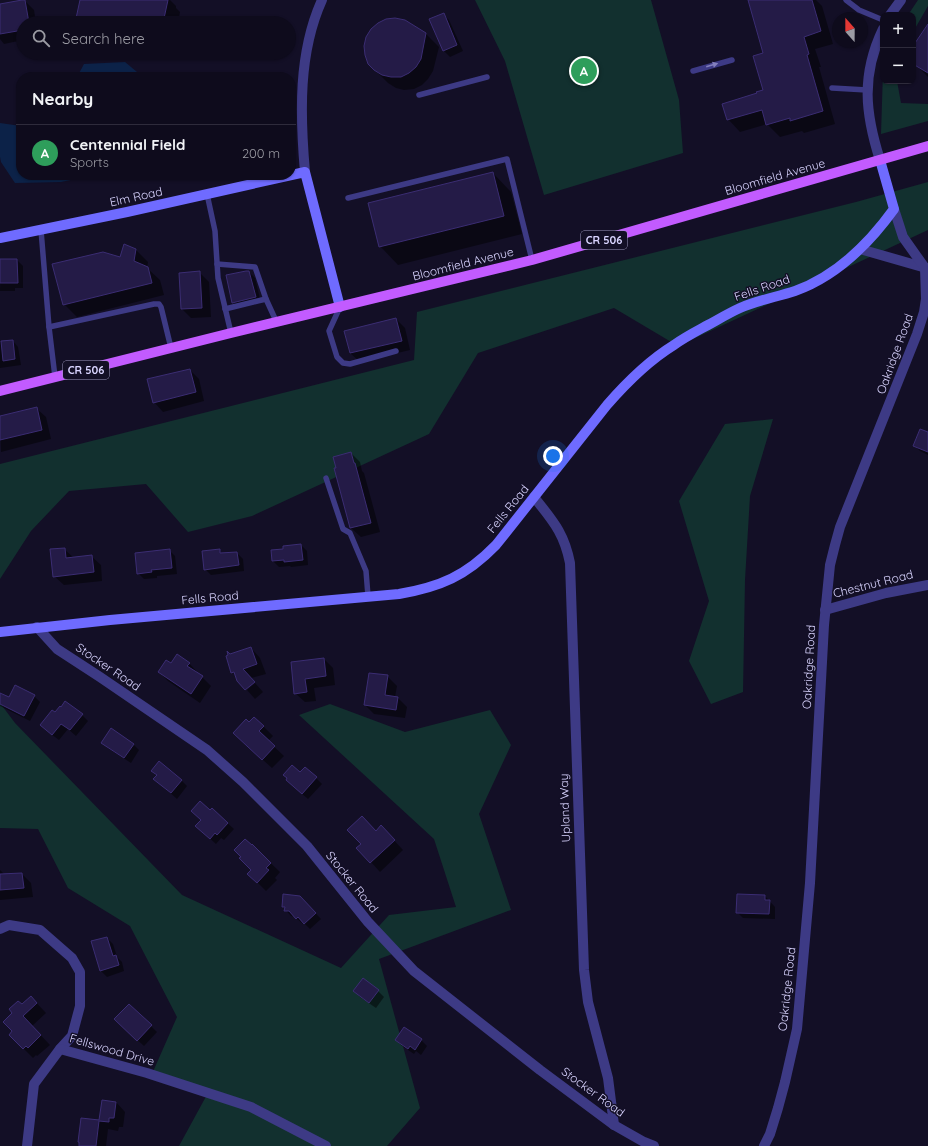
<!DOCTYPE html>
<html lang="en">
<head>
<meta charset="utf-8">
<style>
	body { margin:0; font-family:Quicksand,sans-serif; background:#1c1929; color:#f1f3f6 }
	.controls { position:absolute; right:12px; top:12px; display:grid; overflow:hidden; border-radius:8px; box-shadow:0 1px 3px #0004 }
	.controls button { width:36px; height:36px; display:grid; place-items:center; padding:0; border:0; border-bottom:1px solid #2e2b3b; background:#0e0b1c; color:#f1f3f6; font:20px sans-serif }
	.compass { position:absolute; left:832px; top:12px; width:36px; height:36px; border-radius:50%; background:#0e0b1c; box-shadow:0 1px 3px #0004; rotate:339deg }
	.you { position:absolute; left:553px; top:456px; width:14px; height:14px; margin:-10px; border:3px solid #fff; border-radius:50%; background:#1a73e8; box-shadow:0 0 0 6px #1a73e833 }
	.badge { display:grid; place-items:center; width:26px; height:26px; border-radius:50%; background:#d93025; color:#fff; font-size:13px; font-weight:700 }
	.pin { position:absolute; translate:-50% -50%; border:2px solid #fff; box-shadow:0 1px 4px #0006 }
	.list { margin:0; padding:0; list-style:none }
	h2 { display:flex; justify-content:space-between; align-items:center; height:52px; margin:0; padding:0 16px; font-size:17px }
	h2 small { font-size:13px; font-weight:400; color:#9b9ba3 }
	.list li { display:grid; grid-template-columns:26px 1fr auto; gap:12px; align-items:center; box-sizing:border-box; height:56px; padding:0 16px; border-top:1px solid #2e2b3b }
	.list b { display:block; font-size:15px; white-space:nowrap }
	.list p { margin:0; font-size:13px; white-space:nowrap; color:#9b9ba3 }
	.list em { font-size:13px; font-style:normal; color:#9b9ba3 }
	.icon { flex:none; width:22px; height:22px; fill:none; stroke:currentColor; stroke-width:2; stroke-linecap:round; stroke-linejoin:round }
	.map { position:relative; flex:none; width:928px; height:1146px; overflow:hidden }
	.search { position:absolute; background:#0e0b1c; box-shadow:0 1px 3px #0004; left:16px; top:16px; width:280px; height:44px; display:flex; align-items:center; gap:10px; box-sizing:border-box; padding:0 14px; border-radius:22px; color:#9b9ba3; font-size:15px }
	.panel { position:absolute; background:#0e0b1c; box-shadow:0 1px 3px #0004; left:16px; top:72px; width:280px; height:108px; border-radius:16px }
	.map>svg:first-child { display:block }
	.green { fill:#12302f }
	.water { fill:#0c2248 }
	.shadow { fill:#0007 }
	.building { fill:#241b47; stroke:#3b2d73 }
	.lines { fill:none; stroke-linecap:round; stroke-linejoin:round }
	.lane { stroke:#3d3a85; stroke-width:5.5 }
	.street { stroke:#3d3a85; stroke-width:10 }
	.secondary { stroke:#6f6bff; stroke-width:10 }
	.primary { stroke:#c25bff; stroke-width:10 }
	.oneway { fill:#837fbc }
	.labels { text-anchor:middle; stroke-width:3; stroke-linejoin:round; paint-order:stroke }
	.shield { fill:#130f26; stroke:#9e99be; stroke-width:1 }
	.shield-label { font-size:11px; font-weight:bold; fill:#d9d4ff }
	.street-label { font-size:12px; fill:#d9d4ff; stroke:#130f26 }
</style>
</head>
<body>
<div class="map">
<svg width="928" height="1146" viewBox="0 0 928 1146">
	<rect width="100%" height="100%" fill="#130f26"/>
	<g class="green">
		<path d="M475 0H651L679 100 683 153 544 195 505 61Z"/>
		<path d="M918 0H928V6L913 32V15H908Z"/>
		<path d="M883 71V81H897L901 103 928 104V121L881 134Z"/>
		<path d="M928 182V230L678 346 614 308 478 353 429 434 252 516 188 532 146 484 69 491 31 531 0 579V464L414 360 417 312 856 202Z"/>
		<path d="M773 419 750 496 745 580 743 692 711 704 689 661 709 601 679 501 725 424Z"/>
		<path d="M0 703 15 723 182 895 341 968 389 915 456 907 434 839 299 715 330 704 405 732 490 710 511 745 479 814 511 910 379 959 420 1108 387 1146H179L209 1091 152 1074 177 1017 130 926 68 888 38 829 0 828Z"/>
	</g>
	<g class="water">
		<path d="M125 62 143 77H77L84 64Z"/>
		<path d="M0 123 21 126V175H95L61 182 15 183 1 162 0 157Z"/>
	</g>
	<g class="shadow">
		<path d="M81 0H170L176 6V8L180 12 178 23H76Z"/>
		<path d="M753 0H816L822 6 833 44 815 49 821 67H819L835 124 804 133 802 131 780 137 767 124 740 132 728 119 758 94 764 90 765 53Z"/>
		<path d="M25 1 34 10 36 23H23V40L4 44 0 39V6Z"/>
		<path d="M443 14 449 20 463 51 450 57 444 51Z"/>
		<path d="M404 21 426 34 439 47 433 71 428 79 422 85 414 89 404 90 396 88 388 83 375 70Z"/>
		<path d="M928 26V77L915 64 913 60V48Z"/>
		<path d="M142 53H154V55Z"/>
		<path d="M493 173 511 192 522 234 398 265 380 246Z"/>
		<path d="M136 250 148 262 147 268 160 280 164 295 77 317 64 304 121 258Z"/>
		<path d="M1 260H17L23 266V288H15V291H0Z"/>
		<path d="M199 272 209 282 211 317 191 318 182 309Z"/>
		<path d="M249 272 255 278 261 303 239 308 233 302Z"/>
		<path d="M396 319 405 328 410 350 360 362 350 353 345 331Z"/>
		<path d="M13 341 18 347 21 365 0 368V342Z"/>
		<path d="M190 370 199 379 204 401 163 412 154 402Z"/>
		<path d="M36 408 46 417 51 439 1 452 0 417Z"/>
		<path d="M928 433V455L920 451 914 445Z"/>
		<path d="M351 453 360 462 362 471 364 473 380 532 361 537 351 528Z"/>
		<path d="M301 545 307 551 308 565 291 567 290 566 279 567 273 561 284 550Z"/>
		<path d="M64 549 74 558 91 556 101 565 102 581 64 585 54 576Z"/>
		<path d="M169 550 175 556 177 574 157 576V578L144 579 138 573Z"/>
		<path d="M219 550 222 554 237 553 243 559 244 571 211 575 205 569Z"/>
		<path d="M251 648 260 658 266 674 251 678 237 676 232 672Z"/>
		<path d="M324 659 333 668 335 685 314 688 316 701 305 702 295 693 292 663Z"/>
		<path d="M189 663 198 673 197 674 202 677 211 686 200 703 168 681 159 672 171 665Z"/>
		<path d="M387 676 397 686 395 697 398 698 407 707 405 718 374 714 365 705Z"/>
		<path d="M255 683 263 692 255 699 247 690Z"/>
		<path d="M0 694 10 699 34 696 40 702 30 721 0 706Z"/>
		<path d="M55 713 82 715 88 721 76 736 68 729 59 740 47 731Z"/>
		<path d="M249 724 263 726 273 736 268 741 284 756 272 768 244 743Z"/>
		<path d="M102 742 133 744 139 750 131 763 108 748Z"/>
		<path d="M152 771 181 780 187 786 177 799 155 779 157 776Z"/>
		<path d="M300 773 316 778 322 784 308 799 293 786Z"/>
		<path d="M212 809 234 829 224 840 221 838 216 844 203 832 210 812Z"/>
		<path d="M376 832 390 836 403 850 380 872 371 862Z"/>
		<path d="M253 846 280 872 275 878 277 880 266 891 249 874 253 870Z"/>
		<path d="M0 870 5 875 22 874 31 883 33 897 0 900Z"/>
		<path d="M738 895 765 896 775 907V919L743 918 737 912Z"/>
		<path d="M306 903 321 919 310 929 304 923 303 924 295 917 291 916 283 907Z"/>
		<path d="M107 938 113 944 117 957 122 962 124 971 107 977 101 971Z"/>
		<path d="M354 991H378L384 997 376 1008 360 997Z"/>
		<path d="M31 997 46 1013 32 1026 50 1045 37 1056 36 1055 33 1058 10 1035 14 1032V1013Z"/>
		<path d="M129 1005 157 1032 144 1046 115 1019Z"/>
		<path d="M404 1028 421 1040 427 1046 421 1055 416 1051 414 1054 402 1046 396 1040Z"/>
		<path d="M116 1102 125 1112 123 1127H119L118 1131 108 1129 106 1146H79L82 1119 100 1121Z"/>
	</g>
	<g class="building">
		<path d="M22 0H25L29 23H23V30L0 34V4Z"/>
		<path d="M80 0H168L163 23H75Z"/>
		<path d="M748 0H812L821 31 804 37 809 54 807 55 823 111 790 121V118L766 125 762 110 727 120 722 104 757 93 756 92 763 90 753 56 763 53Z"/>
		<path d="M444 13 457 45 443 51 429 19Z"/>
		<path d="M395 18 405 20 426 33 421 59 416 67 409 73 401 77H391L382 75 374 70 368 64 365 55 364 46 366 37 371 29 378 23 386 19Z"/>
		<path d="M928 24V73L913 64V46Z"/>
		<path d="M493 172 504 216 379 247 368 203Z"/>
		<path d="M124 244 136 249 134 261 148 267 152 283 63 305 52 264 103 252 120 257Z"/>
		<path d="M0 259H17L18 283H0Z"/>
		<path d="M200 271 202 308 181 309 179 273Z"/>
		<path d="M246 271H249L256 297 232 303 226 275Z"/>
		<path d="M396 318 402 341 350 353 344 331Z"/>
		<path d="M13 340 15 359 3 361 1 341Z"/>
		<path d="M190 369 196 392 153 403 147 379Z"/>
		<path d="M37 407 42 430 0 440V416Z"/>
		<path d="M920 429 928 432V452L913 446Z"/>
		<path d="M351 452 354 463H355L371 523 350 528 334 468H336L333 457Z"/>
		<path d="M301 544 303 560 284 562V560L272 561 271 550 283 549V546Z"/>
		<path d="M65 548 66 558 92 555 94 572 53 577 50 549Z"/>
		<path d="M170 549 172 568 151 570 152 572 137 574 135 553Z"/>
		<path d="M220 549V553L237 552 239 565 204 570 202 551Z"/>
		<path d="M251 647 257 664 243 669 255 682 245 690 237 681 234 672 231 673 226 656 228 655 227 651 230 654Z"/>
		<path d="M177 654 190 663 187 666 203 676 191 694 158 672 166 660 171 663Z"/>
		<path d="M324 658 326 676 305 679 307 692 294 694 291 662Z"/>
		<path d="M369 673 388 675 385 695 398 697 396 710 364 705Z"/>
		<path d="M15 685 35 695 24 716 0 704V693L9 697Z"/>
		<path d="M65 701 83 714 70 730 61 724 52 735 40 725 52 710 55 712 60 706 61 707Z"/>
		<path d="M254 717 264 726 259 731 275 746 262 760 233 733 246 719 249 722Z"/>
		<path d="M111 728 134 744 124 758 101 743Z"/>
		<path d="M159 761 182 780 171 793 153 779 157 775 151 771Z"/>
		<path d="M292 765 300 772 305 767 317 777 302 794 286 780 287 778 283 775Z"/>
		<path d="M200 801 210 810 212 808 228 823 217 835 215 833 210 839 195 826 201 820 191 811Z"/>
		<path d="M362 816 376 831 381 825 395 840 370 863 356 848 361 844 347 830Z"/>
		<path d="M245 839 252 845V844L271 863 266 868 269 870 257 883 247 874 251 870 239 858 241 857 234 850Z"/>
		<path d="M22 873 24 888 0 890V874Z"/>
		<path d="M283 894 300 896 316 913 304 924 298 917 296 919 289 911H284L285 907H282Z"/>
		<path d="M737 894 765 895V900H770L769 914 736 913Z"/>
		<path d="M107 937 113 956 116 955 119 965 100 971 91 941Z"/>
		<path d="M363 978 379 990 369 1003 353 991Z"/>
		<path d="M31 996 37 1003 23 1016 41 1035 28 1048 26 1046 23 1049 9 1035 12 1031 3 1022 12 1013 9 1009 18 1001 22 1004Z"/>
		<path d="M129 1004 152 1025 137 1041 114 1019Z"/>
		<path d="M404 1027 422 1039 415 1050 410 1046 408 1049 395 1040Z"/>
		<path d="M102 1100 116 1102 114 1118H109V1122L99 1121 96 1146H79V1142H78L81 1118 99 1120Z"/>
	</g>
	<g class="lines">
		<g class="lane">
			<path d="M846 0 859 10 883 20"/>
			<path d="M693 71 732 60"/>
			<path d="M832 88 867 90"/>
			<path d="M419 95 487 77"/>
			<path d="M207 194 215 231 218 278 231 333"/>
			<path d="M348 198 507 159 532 260"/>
			<path d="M41 230 49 327 55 377"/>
			<path d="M217 264 255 267 266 299 277 323"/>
			<path d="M340 307 329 331 337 357 343 363 350 364 396 351"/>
			<path d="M225 309 266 299"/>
			<path d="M49 327 154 304H159L161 307 171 348"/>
			<path d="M326 478 343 529 350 533 366 571 368 596"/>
		</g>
		<g class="street">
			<path d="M890 15 901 0"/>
			<path d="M880 160C865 113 861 75 883 29"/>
			<path d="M305 172C300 115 298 53 322 0"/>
			<path d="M860 249 926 268"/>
			<path d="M534 497C552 520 564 532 570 563L584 970 588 1002 608 1078 614 1125"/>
			<path d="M825 610 886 593 928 585"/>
			<path d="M37 627 57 649 100 677 207 750 243 782 307 846 368 922 414 971 540 1070 614 1125 644 1142 654 1146"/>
			<path d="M0 929 9 925 40 930 72 958 80 972V1006L72 1036 60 1049 34 1084 27 1146"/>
			<path d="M60 1049 147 1073 251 1107 326 1146"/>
			<path d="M764 1146 770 1134 778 1108 785 1082 797 1029 810 883 824 625 830 565 835 545 840 527 917 334 924 312 926 299 925 268 903 237 894 209"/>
		</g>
		<g class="secondary">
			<path d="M0 238 127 212 305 172 340 307"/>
			<path d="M0 632 110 620 399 594C440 587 466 576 496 545L607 405C627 382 648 361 674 345 685 337 697 331 708 325 719 319 729 313 740 308 758 300 777 297 795 291 837 276 868 245 894 209L880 160"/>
		</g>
		<path class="primary" d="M0 391 231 333 532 260 928 146"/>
	</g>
	<defs><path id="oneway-solid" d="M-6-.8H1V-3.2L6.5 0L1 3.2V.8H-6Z"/></defs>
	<use class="oneway" href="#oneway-solid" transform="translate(712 65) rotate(-16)"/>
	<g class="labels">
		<g class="shield">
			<rect x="581" y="231" width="46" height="18" rx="3"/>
			<rect x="63" y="361" width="46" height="18" rx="3"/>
		</g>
		<g class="shield-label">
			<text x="604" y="244">CR 506</text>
			<text x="86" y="374">CR 506</text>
		</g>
		<g class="street-label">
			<text transform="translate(775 177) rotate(-16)" y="4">Bloomfield Avenue</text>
			<text transform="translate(136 197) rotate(-12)" y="4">Elm Road</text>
			<text transform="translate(463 264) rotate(-14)" y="4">Bloomfield Avenue</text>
			<text transform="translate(762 288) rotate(-19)" y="4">Fells Road</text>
			<text transform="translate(895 354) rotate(-70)" y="4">Oakridge Road</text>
			<text transform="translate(508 509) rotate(-51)" y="4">Fells Road</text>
			<text transform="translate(873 584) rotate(-14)" y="4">Chestnut Road</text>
			<text transform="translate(210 598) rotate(-5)" y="4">Fells Road</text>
			<text transform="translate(108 667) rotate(34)" y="4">Stocker Road</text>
			<text transform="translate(809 667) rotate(-87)" y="4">Oakridge Road</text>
			<text transform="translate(565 808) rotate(-92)" y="4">Upland Way</text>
			<text transform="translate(352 882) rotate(51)" y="4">Stocker Road</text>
			<text transform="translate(787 989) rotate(-84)" y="4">Oakridge Road</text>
			<text transform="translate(112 1050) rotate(16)" y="4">Fellswood Drive</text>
			<text transform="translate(593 1092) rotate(36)" y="4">Stocker Road</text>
		</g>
	</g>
</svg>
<div class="controls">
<button>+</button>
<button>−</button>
</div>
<svg class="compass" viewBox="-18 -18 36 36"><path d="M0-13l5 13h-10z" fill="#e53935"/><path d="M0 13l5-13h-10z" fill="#9b9ba3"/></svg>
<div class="you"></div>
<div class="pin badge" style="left:584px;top:71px;background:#2e9e5b">A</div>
<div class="search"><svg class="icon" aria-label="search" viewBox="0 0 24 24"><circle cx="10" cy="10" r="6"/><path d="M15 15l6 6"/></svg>Search here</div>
<section class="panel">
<h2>Nearby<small></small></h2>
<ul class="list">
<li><span class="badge" style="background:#2e9e5b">A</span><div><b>Centennial Field</b><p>Sports</p></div><em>200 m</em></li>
</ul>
</section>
</div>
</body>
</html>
